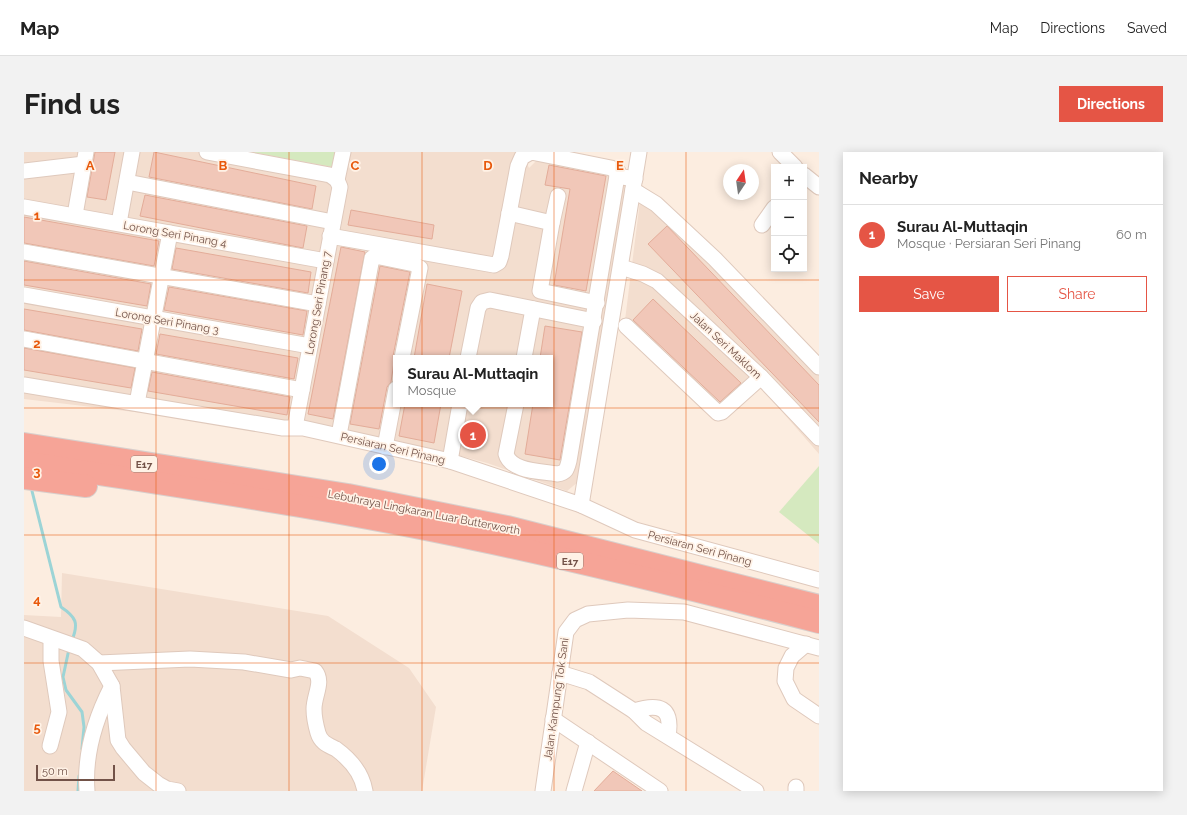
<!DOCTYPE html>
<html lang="en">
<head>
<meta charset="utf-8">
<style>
	body { margin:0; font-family:Raleway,sans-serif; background:#f2f2f2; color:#222 }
	.controls { position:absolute; right:12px; top:12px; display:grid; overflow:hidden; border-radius:0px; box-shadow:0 2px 10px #0003 }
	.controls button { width:36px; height:36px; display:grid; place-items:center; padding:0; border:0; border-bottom:1px solid #e0e0e0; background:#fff; color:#222; font:20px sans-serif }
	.compass { position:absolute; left:699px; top:12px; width:36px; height:36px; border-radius:50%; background:#fff; box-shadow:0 2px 10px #0003; rotate:13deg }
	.scale { position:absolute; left:12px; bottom:10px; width:79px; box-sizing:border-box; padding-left:4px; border:2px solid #725248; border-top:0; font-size:11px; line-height:14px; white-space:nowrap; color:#725248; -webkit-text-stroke:3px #fff2e6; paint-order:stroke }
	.you { position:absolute; left:355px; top:312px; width:14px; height:14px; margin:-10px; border:3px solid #fff; border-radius:50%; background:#1a73e8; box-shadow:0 0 0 6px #1a73e833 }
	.badge { display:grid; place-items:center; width:26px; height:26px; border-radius:50%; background:#e55545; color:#fff; font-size:13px; font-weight:700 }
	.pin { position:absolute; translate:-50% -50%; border:2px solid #fff; box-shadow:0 1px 4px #0006 }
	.popup { position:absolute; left:369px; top:203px; width:160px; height:52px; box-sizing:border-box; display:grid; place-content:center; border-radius:0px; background:#fff; filter:drop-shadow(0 1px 3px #0005); font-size:13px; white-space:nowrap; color:#767676 }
	.popup b { font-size:15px; color:#222 }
	.popup::after { content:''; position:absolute; left:50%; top:100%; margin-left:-8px; border:8px solid transparent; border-top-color:#fff }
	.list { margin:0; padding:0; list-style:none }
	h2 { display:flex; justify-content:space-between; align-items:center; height:52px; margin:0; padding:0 16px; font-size:17px }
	h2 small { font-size:13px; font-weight:400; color:#767676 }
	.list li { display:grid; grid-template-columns:26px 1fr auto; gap:12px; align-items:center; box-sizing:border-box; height:60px; padding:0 16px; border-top:1px solid #e0e0e0 }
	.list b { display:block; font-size:15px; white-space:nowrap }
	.list p { margin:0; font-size:13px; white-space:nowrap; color:#767676 }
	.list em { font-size:13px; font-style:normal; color:#767676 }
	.actions { display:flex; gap:8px; padding:12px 16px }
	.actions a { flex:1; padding:9px 0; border:1px solid #e55545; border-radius:0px; text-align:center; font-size:14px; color:#e55545 }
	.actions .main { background:#e55545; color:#fff }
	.icon { flex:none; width:22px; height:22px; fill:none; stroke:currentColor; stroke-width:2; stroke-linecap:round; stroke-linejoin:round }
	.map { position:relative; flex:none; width:795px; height:639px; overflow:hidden; border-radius:0px }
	header { display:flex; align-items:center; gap:24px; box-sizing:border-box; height:56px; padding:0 20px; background:#fff; border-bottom:1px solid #e0e0e0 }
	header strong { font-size:19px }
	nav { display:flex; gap:22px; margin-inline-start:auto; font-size:14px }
	.intro { display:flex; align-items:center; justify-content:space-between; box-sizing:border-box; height:96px; padding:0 24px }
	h1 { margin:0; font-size:28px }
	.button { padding:10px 18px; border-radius:0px; background:#e55545; color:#fff; font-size:14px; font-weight:700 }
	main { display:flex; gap:24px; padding:0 24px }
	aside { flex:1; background:#fff; border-radius:0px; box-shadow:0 2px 10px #0003 }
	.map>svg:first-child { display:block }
	.residential { fill:#f3decf; fill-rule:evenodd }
	.green { fill:#d5e9bf }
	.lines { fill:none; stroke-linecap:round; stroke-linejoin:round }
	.stream { stroke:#9cd4d6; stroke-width:3 }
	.building { fill:#f1c7b8; stroke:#e3ac99 }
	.minor-casing { stroke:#dfc9bc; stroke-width:17 }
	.highway-casing { stroke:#d8cfcc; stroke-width:24 }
	.minor { stroke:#fff; stroke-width:15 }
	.highway { stroke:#f6a497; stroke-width:22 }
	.grid { fill:none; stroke:#e8590c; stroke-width:1; stroke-opacity:0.55 }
	.labels { text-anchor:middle; stroke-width:3.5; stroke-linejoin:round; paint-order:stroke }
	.shield { fill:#fff2e6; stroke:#9c8277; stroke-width:1 }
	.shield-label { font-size:10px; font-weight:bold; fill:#725248 }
	.street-label { font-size:11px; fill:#725248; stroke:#fff2e6 }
	.grid-label { font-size:13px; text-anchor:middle; font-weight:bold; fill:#e8590c; stroke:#fff2e6; stroke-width:3.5; stroke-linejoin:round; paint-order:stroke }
</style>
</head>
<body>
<header>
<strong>Map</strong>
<nav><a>Map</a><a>Directions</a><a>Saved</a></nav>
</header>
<div class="intro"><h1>Find us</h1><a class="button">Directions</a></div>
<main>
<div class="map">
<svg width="795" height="639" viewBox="0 0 795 639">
	<rect width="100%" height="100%" fill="#fcede0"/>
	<g class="residential">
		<path d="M0 0H498L505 16 514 7 603 22 554 330 543 339 463 311 419 299 273 279 0 247ZM372 206H526V252H372Z"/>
		<path d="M618 33 753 161 795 206V302L733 231 701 266 600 176Z"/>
		<path d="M38 421 304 464 385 516 412 555 398 639H0V463L37 465Z"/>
	</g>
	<g class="green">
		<path d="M227 0H312L309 15Z"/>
		<path d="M795 314V392L755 360Z"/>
	</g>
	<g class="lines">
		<g class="stream">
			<path d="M8 339 37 455C52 465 55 471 48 488"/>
			<path d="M45 497 39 525 42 538 58 560 60 575 58 597"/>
			<path d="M54 639 55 624"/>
		</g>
	</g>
	<g class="building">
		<path d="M71 0H91L82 48 63 45Z"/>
		<path d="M130 0 292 34 288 57 125 25Z"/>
		<path d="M525 13 582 24 562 139 530 133 546 37 521 33Z"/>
		<path d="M121 43 283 74 279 96 116 64Z"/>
		<path d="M327 58 410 73 408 87 324 73Z"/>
		<path d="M0 65 135 89 130 114 0 91Z"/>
		<path d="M643 74 795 233V270L624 92Z"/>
		<path d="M317 95 341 100 309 267 284 262Z"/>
		<path d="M152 96 287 120 284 141 148 117Z"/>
		<path d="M0 109 127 132 123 154 0 133Z"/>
		<path d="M356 114 386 120 369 204 370 210 367 230 363 235 355 277 326 272Z"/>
		<path d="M403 132 438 139 425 206H390Z"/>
		<path d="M145 135 283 159 279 183 140 158Z"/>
		<path d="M629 147 717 231 696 250 609 168Z"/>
		<path d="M0 157 118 177 114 199 0 178Z"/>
		<path d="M521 174 558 180 536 308 501 302 509 252H526V206H516Z"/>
		<path d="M136 182 274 206 270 227 132 202Z"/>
		<path d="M0 196 111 216 107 236 0 218Z"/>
		<path d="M128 220 266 245 263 263 124 239Z"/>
		<path d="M381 252H417L410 291 375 284Z"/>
		<path d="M442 272 459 275 456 295 438 292Z"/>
		<path d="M589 619 618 639H570Z"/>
	</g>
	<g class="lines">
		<defs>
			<g id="minor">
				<path d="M183 0 306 23 313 28"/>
				<path d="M756 0 771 15"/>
				<path d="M0 19 60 12"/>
				<path d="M780 23 795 35"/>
				<path d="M313 28 319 0"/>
				<path d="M103 30 309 70"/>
				<path d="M609 38 632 52 691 107 795 215"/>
				<path d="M0 55 302 109"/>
				<path d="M485 61 528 71 534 44"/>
				<path d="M51 63 62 0"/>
				<path d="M95 71 108 0"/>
				<path d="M528 71 516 139 573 151"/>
				<path d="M738 73 750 56"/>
				<path d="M306 84 470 113 475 110 477 104 494 14 498 5 507 0 587 16 594 20 593 24 611 27"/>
				<path d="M0 100 294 152"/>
				<path d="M597 115 619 122 633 129 737 225 795 286"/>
				<path d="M0 143 286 194"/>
				<path d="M602 174 694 261 698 260 737 225"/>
				<path d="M0 187 278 238"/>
				<path d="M444 206 454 156 458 150 466 148 570 169"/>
				<path d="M500 206 509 157"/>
				<path d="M0 233 259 276H279L426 309 557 353 611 378 795 428"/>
				<path d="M113 251 146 81"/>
				<path d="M492 252 482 302C487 320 518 319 533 322 542 321 543 317 545 309L593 24"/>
				<path d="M271 275 316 35 313 28"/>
				<path d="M315 283 348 106 351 104 390 112 396 116 378 206"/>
				<path d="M361 295 372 237"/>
				<path d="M426 309 436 252"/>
				<path d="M557 353 615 0"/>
				<path d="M0 476 59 497 75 511 88 534 94 588 99 596 120 621 134 632 143 637 154 639"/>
				<path d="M782 492 768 504 762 516 761 529 770 547 795 564"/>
				<path d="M75 511 166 507 220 510 267 518 276 516 291 519C300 530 290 543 290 557 290 564 292 574 294 581 297 591 304 593 312 597 327 608 338 621 341 639"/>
				<path d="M536 521 565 530 610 559 622 571 732 639"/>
				<path d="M610 559C635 551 649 555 644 584"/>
				<path d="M529 567 636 639"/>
				<path d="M26 594 35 560 27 509V487"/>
				<path d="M63 639C60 601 71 567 88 534"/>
				<path d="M519 639 542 480 551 468 564 462 604 458 660 460 795 496"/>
				<path d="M550 639 564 590"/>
				<path d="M772 639V635"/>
			</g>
			<g id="highway">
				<path d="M0 292 324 343 483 375 795 454"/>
				<path d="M0 310C150 334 301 355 450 387 566 411 680 440 795 470"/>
				<path d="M0 326 62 334"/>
			</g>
		</defs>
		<use href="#minor" class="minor-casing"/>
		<use href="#highway" class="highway-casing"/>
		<use href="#minor" class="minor"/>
		<use href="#highway" class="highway"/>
	</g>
	<path class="grid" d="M132 0V639M265 0V639M398 0V639M530 0V639M662 0V639M0 128H795M0 256H795M0 383H795M0 511H795"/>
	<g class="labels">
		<g class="shield">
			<rect x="107" y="304" width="26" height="16" rx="3"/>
			<rect x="533" y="401" width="26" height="16" rx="3"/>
		</g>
		<g class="shield-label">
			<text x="120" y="316">E17</text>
			<text x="546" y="413">E17</text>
		</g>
		<g class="street-label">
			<text transform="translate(151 82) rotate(10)" y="4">Lorong Seri Pinang 4</text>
			<text transform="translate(294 151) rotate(-80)" y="4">Lorong Seri Pinang 7</text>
			<text transform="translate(143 169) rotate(10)" y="4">Lorong Seri Pinang 3</text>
			<text transform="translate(702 193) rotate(43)" y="4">Jalan Seri Maklom</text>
			<text transform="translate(369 296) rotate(13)" y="4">Persiaran Seri Pinang</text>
			<text transform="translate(400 360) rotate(11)" y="4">Lebuhraya Lingkaran Luar Butterworth</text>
			<text transform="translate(676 396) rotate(15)" y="4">Persiaran Seri Pinang</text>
			<text transform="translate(532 547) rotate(-82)" y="4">Jalan Kampung Tok Sani</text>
		</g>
	</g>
	<g class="grid-label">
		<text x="66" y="18">A</text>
		<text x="199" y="18">B</text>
		<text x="331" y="18">C</text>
		<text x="464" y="18">D</text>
		<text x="596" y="18">E</text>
		<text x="13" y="68">1</text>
		<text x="13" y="196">2</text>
		<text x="13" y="324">3</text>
		<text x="13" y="452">4</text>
		<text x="13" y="580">5</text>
	</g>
</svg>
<div class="controls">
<button>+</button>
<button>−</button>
<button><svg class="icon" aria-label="locate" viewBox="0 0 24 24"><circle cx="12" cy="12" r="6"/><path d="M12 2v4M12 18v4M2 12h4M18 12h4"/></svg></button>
</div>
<svg class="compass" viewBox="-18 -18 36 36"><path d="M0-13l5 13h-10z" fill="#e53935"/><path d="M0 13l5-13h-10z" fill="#767676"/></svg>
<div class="scale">50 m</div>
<div class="you"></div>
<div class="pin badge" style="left:449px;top:283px">1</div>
<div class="popup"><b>Surau Al-Muttaqin</b>Mosque</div>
</div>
<aside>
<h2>Nearby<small></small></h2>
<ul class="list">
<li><span class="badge">1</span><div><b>Surau Al-Muttaqin</b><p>Mosque · Persiaran Seri Pinang</p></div><em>60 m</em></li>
</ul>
<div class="actions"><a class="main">Save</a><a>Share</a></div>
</aside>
</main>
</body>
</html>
